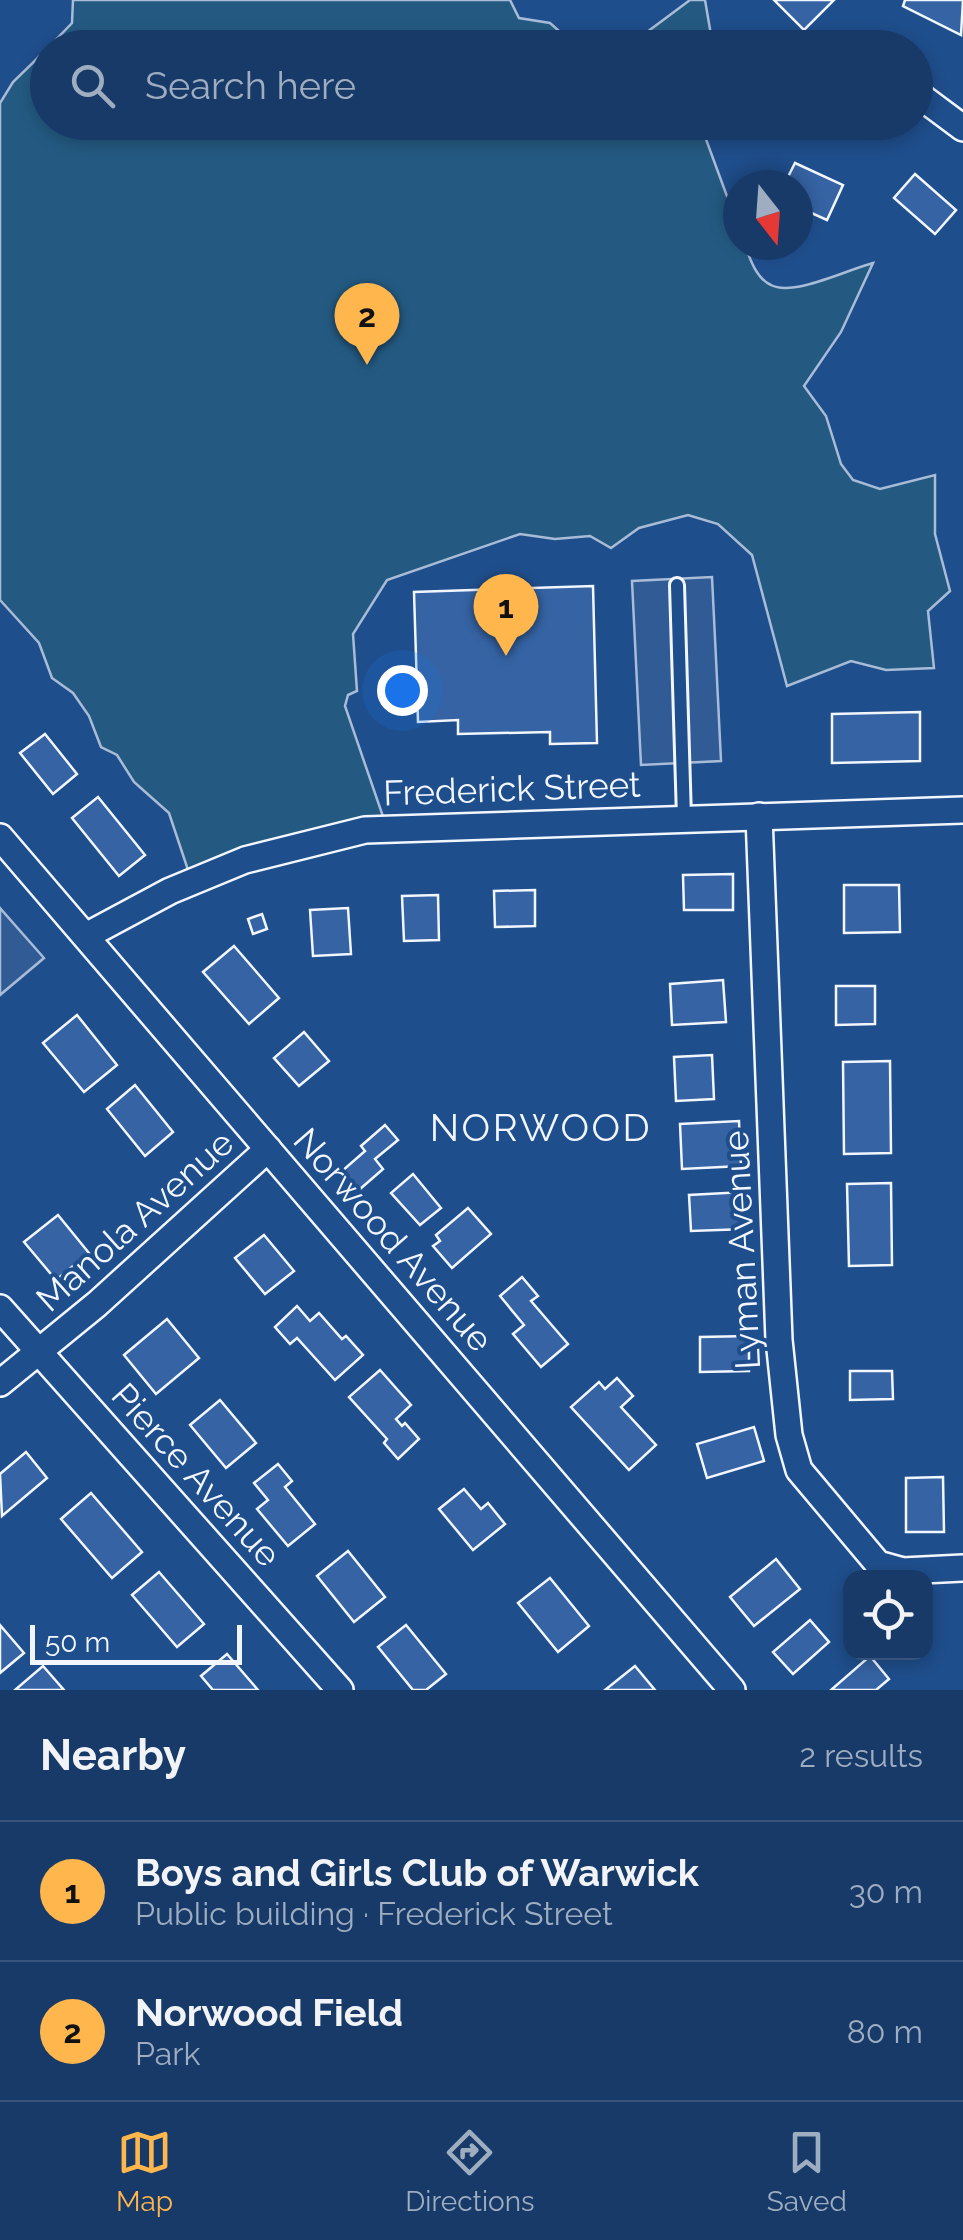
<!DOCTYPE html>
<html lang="en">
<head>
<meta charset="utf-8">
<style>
	body { margin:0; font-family:Raleway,sans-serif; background:#20416f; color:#f1f3f6 }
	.controls { position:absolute; right:30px; bottom:30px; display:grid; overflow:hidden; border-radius:20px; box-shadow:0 5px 15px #0003 }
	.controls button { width:90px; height:90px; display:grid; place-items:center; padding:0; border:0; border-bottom:2px solid #36547d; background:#173a69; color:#f1f3f6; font:50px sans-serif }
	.compass { position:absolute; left:723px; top:170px; width:90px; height:90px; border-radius:50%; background:#173a69; box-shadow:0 5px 15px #0003; rotate:163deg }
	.scale { position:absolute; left:30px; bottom:25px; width:212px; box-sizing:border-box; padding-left:10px; border:5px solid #f2f6ff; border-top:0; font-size:28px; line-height:35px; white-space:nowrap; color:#f2f6ff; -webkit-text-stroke:8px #1f4e8c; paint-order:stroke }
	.you { position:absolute; left:402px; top:690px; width:35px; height:35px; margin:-25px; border:8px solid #fff; border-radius:50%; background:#1a73e8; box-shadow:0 0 0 15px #1a73e833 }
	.badge { display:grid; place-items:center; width:65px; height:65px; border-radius:50%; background:#ffb74d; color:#111; font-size:32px; font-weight:700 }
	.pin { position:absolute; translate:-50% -82px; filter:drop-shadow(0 2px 5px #0008) }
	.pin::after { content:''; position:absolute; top:52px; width:35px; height:30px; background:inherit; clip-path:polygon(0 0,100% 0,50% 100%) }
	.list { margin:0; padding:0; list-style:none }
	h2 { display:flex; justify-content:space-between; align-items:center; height:130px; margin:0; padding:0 40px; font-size:42px }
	h2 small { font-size:32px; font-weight:400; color:#9eadc0 }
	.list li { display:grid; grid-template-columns:65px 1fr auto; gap:30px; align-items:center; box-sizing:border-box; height:140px; padding:0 40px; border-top:2px solid #36547d }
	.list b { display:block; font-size:38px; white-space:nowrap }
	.list p { margin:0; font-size:32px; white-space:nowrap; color:#9eadc0 }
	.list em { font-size:32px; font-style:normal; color:#9eadc0 }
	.icon { flex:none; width:55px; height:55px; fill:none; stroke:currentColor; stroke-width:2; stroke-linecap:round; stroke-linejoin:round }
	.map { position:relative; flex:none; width:963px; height:1690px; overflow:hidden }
	.search { position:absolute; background:#173a69; box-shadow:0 5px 15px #0003; left:30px; right:30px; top:30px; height:110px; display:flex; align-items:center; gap:25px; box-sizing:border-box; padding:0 35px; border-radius:55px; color:#9eadc0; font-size:38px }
	.sheet { height:410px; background:#173a69 }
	nav { display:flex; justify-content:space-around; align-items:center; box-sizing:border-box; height:140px; border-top:2px solid #36547d; background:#173a69; font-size:28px; color:#9eadc0 }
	nav a { display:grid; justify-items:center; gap:5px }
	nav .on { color:#ffb74d }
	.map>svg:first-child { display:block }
	.green { fill:#245a82; stroke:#a8bbd7; stroke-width:2.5 }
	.parking { fill:#305b95; stroke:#a8bbd7; stroke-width:2.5 }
	.building { fill:#3563a3; stroke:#f2f6ff; stroke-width:2.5 }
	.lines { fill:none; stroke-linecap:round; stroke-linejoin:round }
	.lane-casing { stroke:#f2f6ff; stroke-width:18 }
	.street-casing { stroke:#f2f6ff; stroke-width:30 }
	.lane { stroke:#1f4e8c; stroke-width:12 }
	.street { stroke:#1f4e8c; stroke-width:25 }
	.labels { text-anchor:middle; stroke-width:8; stroke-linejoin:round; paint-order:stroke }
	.street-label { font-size:35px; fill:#f2f6ff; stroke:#1f4e8c }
	.neighbourhood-label { font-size:38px; letter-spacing:2.5px; fill:#f2f6ff; stroke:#1f4e8c }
</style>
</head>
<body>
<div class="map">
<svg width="963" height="1690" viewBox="0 0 963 1690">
	<rect width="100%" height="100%" fill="#1f4e8c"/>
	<g class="green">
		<path d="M73 0H510L519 18 550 23 577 47 48 48 72 23Z"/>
		<path d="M690 0H705L711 35 701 47H585L643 35Z"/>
		<path d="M48 48V122L700 123 738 226V245H745C750 259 756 278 771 285 793 297 849 269 873 263L841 332 804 386 826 416 841 464 853 480 880 489 935 475V534L950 591 928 611 934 668 886 670 851 661 787 686 752 555 718 524 688 515 639 528 611 548 590 536 555 539 520 534 387 580 353 634 357 691 348 695 345 706 388 831 192 882 169 813 134 782 117 755 101 747 89 716 73 693 52 678 39 643 0 600V103L13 82Z"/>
	</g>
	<g class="parking">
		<path d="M712 577 721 761 641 765 632 581Z"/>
		<path d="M0 908 44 958 0 995Z"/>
	</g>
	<g class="building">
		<path d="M774 0H834L804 30Z"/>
		<path d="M905 0H963L961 35 903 6Z"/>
		<path d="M729 122H765L764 134 728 132Z"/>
		<path d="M795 163 843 185 827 220 798 207V185H784Z"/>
		<path d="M915 174 956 210 935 234 894 198Z"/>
		<path d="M593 586 597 743 550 744V732L458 734V720L418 722 414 592Z"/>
		<path d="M920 712V761L832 763V714Z"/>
		<path d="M45 734 77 774 53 794 20 753Z"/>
		<path d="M98 797 145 855 119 876 72 818Z"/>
		<path d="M733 874V910H684L683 875Z"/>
		<path d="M844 885H899L900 932 844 933Z"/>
		<path d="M535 890V926L495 927 494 891Z"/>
		<path d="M438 895 439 940 404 941 402 896Z"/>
		<path d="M348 908 351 954 313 956 310 910Z"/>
		<path d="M262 914 267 929 253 934 248 919Z"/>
		<path d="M234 946 279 998 249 1024 203 972Z"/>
		<path d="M723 980 726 1022 672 1025 670 984Z"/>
		<path d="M836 986H875V1024L836 1025Z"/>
		<path d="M77 1015 117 1065 84 1092 43 1043Z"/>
		<path d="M304 1032 329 1061 299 1086 274 1058Z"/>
		<path d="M712 1055 714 1099 676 1101 674 1057Z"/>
		<path d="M890 1061 891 1153 844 1154 843 1062Z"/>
		<path d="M135 1085 173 1132 145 1156 107 1109Z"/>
		<path d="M739 1121 741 1166 682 1169 680 1124Z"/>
		<path d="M385 1125 398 1140 375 1159 383 1169 359 1190 342 1171 365 1151 361 1146Z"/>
		<path d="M413 1174 441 1208 420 1225 391 1193Z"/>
		<path d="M891 1183 892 1265 849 1266 847 1184Z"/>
		<path d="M744 1192 746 1229 691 1231 689 1195Z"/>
		<path d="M468 1208 491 1234 452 1268 433 1246 440 1241 436 1235Z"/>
		<path d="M58 1215 89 1253 56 1280 24 1242Z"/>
		<path d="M264 1235 294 1271 265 1294 235 1258Z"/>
		<path d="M522 1277 538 1296 531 1301 568 1344 541 1367 513 1334 524 1325 500 1296Z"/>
		<path d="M297 1306 310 1321 319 1313 342 1339 346 1336 363 1355 335 1380 297 1338 290 1344 275 1327Z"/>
		<path d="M167 1319 199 1358 156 1394 124 1355Z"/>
		<path d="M749 1336V1371L700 1372V1337Z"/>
		<path d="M380 1370 411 1405 396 1419 402 1426 405 1423 419 1439 398 1459 384 1443 387 1439 349 1397Z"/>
		<path d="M850 1371H892L893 1399 850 1400Z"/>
		<path d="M617 1378 633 1396 621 1407 656 1445 629 1470 571 1407 599 1382 605 1389Z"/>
		<path d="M220 1400 256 1443 226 1468 190 1425Z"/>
		<path d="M754 1427 764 1461 707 1478 697 1444Z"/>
		<path d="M26 1452 47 1478 2 1516 0 1474Z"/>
		<path d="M278 1464 292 1481 285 1487 315 1524 288 1546 257 1509 268 1500 254 1483Z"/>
		<path d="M943 1477 944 1532H906V1478Z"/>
		<path d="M464 1489 481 1509 488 1503 505 1524 473 1550 439 1509Z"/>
		<path d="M91 1493 142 1552 112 1578 61 1519Z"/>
		<path d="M348 1551 385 1597 354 1622 317 1576Z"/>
		<path d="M776 1559 800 1589 754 1626 730 1597Z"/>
		<path d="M159 1572 204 1624 177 1647 132 1595Z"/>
		<path d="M550 1578 589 1626 558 1652 518 1603Z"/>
		<path d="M810 1620 829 1642 793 1674 773 1652Z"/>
		<path d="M0 1625 24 1653 0 1673Z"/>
		<path d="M406 1625 446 1674 426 1690H413L378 1647Z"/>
		<path d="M227 1654 258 1690H213L201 1676Z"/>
		<path d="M870 1656 889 1679 876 1690H831Z"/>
		<path d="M43 1666 64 1690H15Z"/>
		<path d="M635 1666 655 1690H605Z"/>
	</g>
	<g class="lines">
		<defs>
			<path id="lane" d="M677 585 684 818"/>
			<g id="street">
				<path d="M916 93 963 128"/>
				<path d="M759 816 779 1340 789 1435 799 1470 878 1564 903 1571 963 1568"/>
				<path d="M0 837 732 1690"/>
				<path d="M86 936 170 891 245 860 365 830 963 810"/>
				<path d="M0 1308 340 1690"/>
				<path d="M0 1383 97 1304 268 1149"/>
			</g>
		</defs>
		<use href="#lane" class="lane-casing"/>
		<use href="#street" class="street-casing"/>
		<use href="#lane" class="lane"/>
		<use href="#street" class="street"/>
	</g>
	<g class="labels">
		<g class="street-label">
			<text transform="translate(512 789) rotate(-2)" y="12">Frederick Street</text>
			<text transform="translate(135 1221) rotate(-42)" y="12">Manola Avenue</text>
			<text transform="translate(393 1240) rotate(49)" y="12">Norwood Avenue</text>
			<text transform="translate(742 1250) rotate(-93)" y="12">Lyman Avenue</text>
			<text transform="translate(196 1475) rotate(48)" y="12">Pierce Avenue</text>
		</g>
		<g class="neighbourhood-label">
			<text x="541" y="1141">NORWOOD</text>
		</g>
	</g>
</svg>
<div class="controls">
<button><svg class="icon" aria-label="locate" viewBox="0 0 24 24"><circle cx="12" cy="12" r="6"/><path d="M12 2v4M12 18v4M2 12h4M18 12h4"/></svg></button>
</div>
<svg class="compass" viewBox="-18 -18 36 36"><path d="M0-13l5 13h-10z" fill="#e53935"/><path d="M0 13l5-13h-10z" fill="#9eadc0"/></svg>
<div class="scale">50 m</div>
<div class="you"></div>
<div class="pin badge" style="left:506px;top:656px">1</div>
<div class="pin badge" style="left:367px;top:365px">2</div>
<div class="search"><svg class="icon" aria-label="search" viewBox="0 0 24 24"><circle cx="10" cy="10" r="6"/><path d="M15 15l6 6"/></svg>Search here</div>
</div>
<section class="sheet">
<h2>Nearby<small>2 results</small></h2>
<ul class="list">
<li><span class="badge">1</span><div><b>Boys and Girls Club of Warwick</b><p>Public building · Frederick Street</p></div><em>30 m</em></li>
<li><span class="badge">2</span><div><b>Norwood Field</b><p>Park</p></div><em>80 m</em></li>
</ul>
</section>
<nav>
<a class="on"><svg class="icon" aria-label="map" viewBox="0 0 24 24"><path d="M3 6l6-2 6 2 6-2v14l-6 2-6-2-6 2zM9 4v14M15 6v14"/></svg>Map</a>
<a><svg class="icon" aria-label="directions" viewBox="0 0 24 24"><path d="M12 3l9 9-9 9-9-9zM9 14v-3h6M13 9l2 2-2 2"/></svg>Directions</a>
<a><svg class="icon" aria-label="saved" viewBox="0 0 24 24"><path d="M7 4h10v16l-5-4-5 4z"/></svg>Saved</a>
</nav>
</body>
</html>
